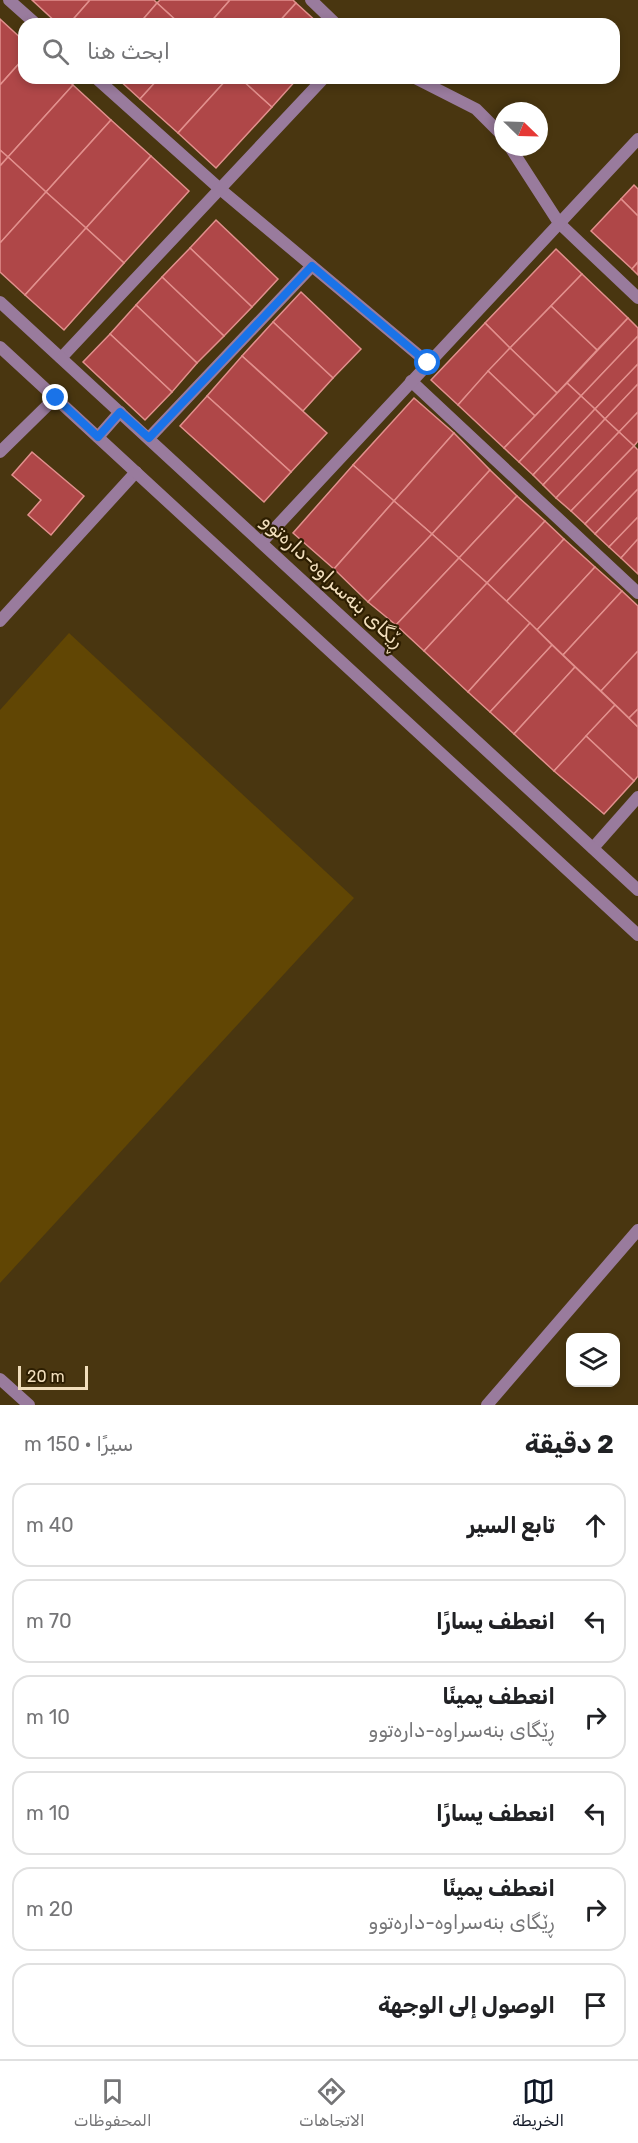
<!DOCTYPE html>
<html lang="ar">
<head>
<meta charset="utf-8">
<style>
	body { margin:0; font-family:Rubik,"Noto Sans Arabic",sans-serif; background:#f6f6f6; color:#202124; direction:rtl }
	.controls { position:absolute; right:18px; bottom:18px; display:grid; overflow:hidden; border-radius:12px; box-shadow:0 3px 9px #0003 }
	.controls button { width:54px; height:54px; display:grid; place-items:center; padding:0; border:0; border-bottom:2px solid #e0e0e0; background:#fff; color:#202124; font:30px sans-serif }
	.compass { position:absolute; left:494px; top:102px; width:54px; height:54px; border-radius:50%; background:#fff; box-shadow:0 3px 9px #0003; rotate:113deg }
	.scale { position:absolute; left:18px; bottom:15px; width:70px; box-sizing:border-box; padding-left:6px; border:3px solid #f1debc; border-top:0; font-size:16px; line-height:21px; white-space:nowrap; color:#f1debc; -webkit-text-stroke:4px #2d1e01; paint-order:stroke }
	.stop { position:absolute; width:18px; height:18px; margin:-14px; border:4px solid #1a73e8; border-radius:50%; background:#fff }
	.stop.end { background:#1a73e8; border-color:#fff; box-shadow:0 2px 6px #0008 }
	.list { margin:0; padding:0; list-style:none }
	h2 { display:flex; justify-content:space-between; align-items:center; height:78px; margin:0; padding:0 24px; font-size:26px }
	h2 small { font-size:20px; font-weight:400; color:#757577 }
	.list li { display:grid; grid-template-columns:39px 1fr auto; gap:18px; align-items:center; box-sizing:border-box; height:84px; margin:0 12px 12px; padding:0 12px; border:2px solid #e0e0e0; border-radius:18px }
	.list b { display:block; font-size:22px; white-space:nowrap }
	.list p { margin:0; font-size:20px; white-space:nowrap; color:#757577 }
	.list em { font-size:20px; font-style:normal; color:#757577 }
	.icon { flex:none; width:33px; height:33px; fill:none; stroke:currentColor; stroke-width:2; stroke-linecap:round; stroke-linejoin:round }
	.map { position:relative; flex:none; width:638px; height:1405px; overflow:hidden; direction:ltr }
	.search { position:absolute; background:#fff; box-shadow:0 3px 9px #0003; left:18px; right:18px; top:18px; height:66px; display:flex; align-items:center; gap:15px; box-sizing:border-box; padding:0 21px; border-radius:18px; color:#757577; font-size:22px }
	.sheet { height:654px; background:#fff }
	nav { display:flex; justify-content:space-around; align-items:center; box-sizing:border-box; height:84px; border-top:2px solid #e0e0e0; background:#fff; font-size:16px; color:#757577 }
	nav a { display:grid; justify-items:center; gap:3px }
	nav .on { color:#111827 }
	.map>svg:first-child { display:block }
	.green { fill:#614604 }
	.building { fill:#af4748; stroke:#e2908d; stroke-width:1.5 }
	.lines { fill:none; stroke-linecap:round; stroke-linejoin:round }
	.service { stroke:#997b9d; stroke-width:12 }
	.minor { stroke:#997b9d; stroke-width:12 }
	.tertiary { stroke:#997b9d; stroke-width:12 }
	.route { stroke:#1a73e8; stroke-width:8 }
	.labels { text-anchor:middle; stroke-width:4.5; stroke-linejoin:round; paint-order:stroke }
	.street-label { font-size:20px; fill:#f1debc; stroke:#2d1e01 }
</style>
</head>
<body>
<div class="map">
<svg width="638" height="1405" viewBox="0 0 638 1405">
	<rect width="100%" height="100%" fill="#493610"/>
	<path class="green" d="M69 633 354 898 0 1283V710Z"/>
	<g class="building">
		<path d="M32 0H90L69 24H58Z"/>
		<path d="M90 0H154L157 3 139 24H69Z"/>
		<path d="M160 0H230L209 24H180L157 3Z"/>
		<path d="M230 0H293L296 3 277 24H209Z"/>
		<path d="M157 3 180 24H139Z"/>
		<path d="M296 3 319 24H277Z"/>
		<path d="M0 19 24 41V58L0 85Z"/>
		<path d="M24 58V78H65L73 85 8 157 0 150V85Z"/>
		<path d="M117 78H159L140 99Z"/>
		<path d="M159 78H228L178 133 140 99Z"/>
		<path d="M228 78H240L272 107 216 168 178 133Z"/>
		<path d="M240 78H298L272 107Z"/>
		<path d="M73 85 111 120 46 192 8 157Z"/>
		<path d="M111 120 151 156 86 228 46 192Z"/>
		<path d="M0 150 8 157 0 166Z"/>
		<path d="M151 156 189 191 124 263 86 228Z"/>
		<path d="M8 157 46 192 0 243V166Z"/>
		<path d="M634 185 638 189V216L621 199Z"/>
		<path d="M46 192 86 228 25 295 0 272V243Z"/>
		<path d="M621 199 638 216V262L632 269 591 231Z"/>
		<path d="M216 220 278 279 252 307 190 248Z"/>
		<path d="M86 228 124 263 64 330 25 295Z"/>
		<path d="M190 248 252 307 224 336 162 277Z"/>
		<path d="M556 249 582 274 510 348 485 323Z"/>
		<path d="M638 262V275L632 269Z"/>
		<path d="M582 274 628 318 597 350 551 306Z"/>
		<path d="M162 277 224 336 197 363 136 305Z"/>
		<path d="M301 292 361 349 333 378 273 322Z"/>
		<path d="M136 305 197 363 172 392 110 334Z"/>
		<path d="M551 306 597 350 557 393 510 348Z"/>
		<path d="M628 318 638 328V336L581 396 567 383Z"/>
		<path d="M273 322 333 378 303 411 242 356Z"/>
		<path d="M485 323 510 348 458 405 431 380Z"/>
		<path d="M110 334 172 392 145 420 83 362Z"/>
		<path d="M638 336V364L595 409 581 396Z"/>
		<path d="M510 348 557 393 535 416 488 371Z"/>
		<path d="M242 356 327 433 291 472 207 396Z"/>
		<path d="M638 364V384L605 419 595 409Z"/>
		<path d="M488 371 535 416 504 448 458 405Z"/>
		<path d="M567 383 581 396 519 462 504 448Z"/>
		<path d="M638 384V412L619 432 605 419Z"/>
		<path d="M207 396 291 472 264 502 180 426Z"/>
		<path d="M581 396 595 409 533 475 519 462Z"/>
		<path d="M414 398 454 433 394 501 353 465Z"/>
		<path d="M595 409 605 419 543 485 533 475Z"/>
		<path d="M638 412V441L634 446 619 432Z"/>
		<path d="M605 419 619 432 556 498 543 485Z"/>
		<path d="M619 432 634 446 571 511 556 498Z"/>
		<path d="M454 433 490 470 432 534 394 501Z"/>
		<path d="M634 446 638 450V469L585 524 571 511Z"/>
		<path d="M32 452 84 496 51 535 28 515 41 500 12 475Z"/>
		<path d="M353 465 394 501 334 569 293 533Z"/>
		<path d="M638 469V489L595 534 585 524Z"/>
		<path d="M490 470 517 496 459 558 432 534Z"/>
		<path d="M638 489V517L609 547 595 534Z"/>
		<path d="M517 496 545 521 487 583 459 558Z"/>
		<path d="M394 501 432 534 368 602 334 569Z"/>
		<path d="M638 517V539L621 558 609 547Z"/>
		<path d="M545 521 564 539 506 602 487 583Z"/>
		<path d="M432 534 459 558 396 625 368 602Z"/>
		<path d="M564 539 595 567 537 630 506 602Z"/>
		<path d="M638 539V574L621 558Z"/>
		<path d="M459 558 487 583 424 651 396 625Z"/>
		<path d="M595 567 622 591 563 655 537 630Z"/>
		<path d="M487 583 530 623 468 692 424 651Z"/>
		<path d="M622 591 638 606V651L601 691 563 655Z"/>
		<path d="M530 623 552 645 490 712 468 692Z"/>
		<path d="M552 645 575 667 514 734 490 712Z"/>
		<path d="M638 651V709L629 718 601 691Z"/>
		<path d="M575 667 615 705 554 771 514 734Z"/>
		<path d="M615 705 638 727V776L634 781 586 736Z"/>
		<path d="M638 709V727L629 718Z"/>
		<path d="M586 736 634 781 604 814 554 771Z"/>
	</g>
	<g class="lines">
		<path class="service" d="M0 452 55 398"/>
		<g class="minor">
			<path d="M9 0 36 24"/>
			<path d="M311 0 336 24"/>
			<path d="M96 78 220 189 428 363"/>
			<path d="M415 78 476 109 503 136"/>
			<path d="M510 147 559 223 638 298"/>
			<path d="M61 358 324 78"/>
			<path d="M411 381 638 593"/>
			<path d="M149 438 312 266"/>
			<path d="M262 542 638 139"/>
			<path d="M0 621 136 472"/>
			<path d="M593 848 638 797"/>
			<path d="M0 1379 29 1405"/>
			<path d="M487 1405 638 1230"/>
		</g>
		<g class="tertiary">
			<path d="M0 302 638 890"/>
			<path d="M0 347 638 935"/>
			<path d="M98 437 120 412"/>
		</g>
	</g>
	<g class="lines">
		<path class="route" d="M56 398 98 437 120 412 149 438 312 266 428 363"/>
	</g>
	<g class="labels">
		<g class="street-label">
			<text transform="translate(333 581) rotate(43)" y="7">ڕێگای بنەسراوە-دارەتوو</text>
		</g>
	</g>
</svg>
<div class="controls">
<button><svg class="icon" aria-label="layers" viewBox="0 0 24 24"><path d="M12 4l9 5-9 5-9-5zM3 14l9 5 9-5"/></svg></button>
</div>
<svg class="compass" viewBox="-18 -18 36 36"><path d="M0-13l5 13h-10z" fill="#e53935"/><path d="M0 13l5-13h-10z" fill="#757577"/></svg>
<div class="scale">20 m</div>
<div class="stop" style="left:428px;top:363px"></div>
<div class="stop end" style="left:56px;top:398px"></div>
<div class="search"><svg class="icon" aria-label="search" viewBox="0 0 24 24"><circle cx="10" cy="10" r="6"/><path d="M15 15l6 6"/></svg>ابحث هنا</div>
</div>
<section class="sheet">
<h2>2 دقيقة<small>سيرًا · 150 m</small></h2>
<ul class="list">
<li><svg class="icon" aria-label="ahead" viewBox="0 0 24 24"><path d="M12 20V5M6 11l6-6 6 6"/></svg><div><b>تابع السير</b></div><em>40 m</em></li>
<li><svg class="icon" aria-label="left" viewBox="0 0 24 24"><path d="M17 20v-9H6M10 6l-5 5 5 5"/></svg><div><b>انعطف يسارًا</b></div><em>70 m</em></li>
<li><svg class="icon" aria-label="right" viewBox="0 0 24 24"><path d="M7 20v-9h11M14 6l5 5-5 5"/></svg><div><b>انعطف يمينًا</b><p>ڕێگای بنەسراوە-دارەتوو</p></div><em>10 m</em></li>
<li><svg class="icon" aria-label="left" viewBox="0 0 24 24"><path d="M17 20v-9H6M10 6l-5 5 5 5"/></svg><div><b>انعطف يسارًا</b></div><em>10 m</em></li>
<li><svg class="icon" aria-label="right" viewBox="0 0 24 24"><path d="M7 20v-9h11M14 6l5 5-5 5"/></svg><div><b>انعطف يمينًا</b><p>ڕێگای بنەسراوە-دارەتوو</p></div><em>20 m</em></li>
<li><svg class="icon" aria-label="arrive" viewBox="0 0 24 24"><path d="M6 21V4h12l-3 4 3 4H6"/></svg><div><b>الوصول إلى الوجهة</b></div></li>
</ul>
</section>
<nav>
<a class="on"><svg class="icon" aria-label="map" viewBox="0 0 24 24"><path d="M3 6l6-2 6 2 6-2v14l-6 2-6-2-6 2zM9 4v14M15 6v14"/></svg>الخريطة</a>
<a><svg class="icon" aria-label="directions" viewBox="0 0 24 24"><path d="M12 3l9 9-9 9-9-9zM9 14v-3h6M13 9l2 2-2 2"/></svg>الاتجاهات</a>
<a><svg class="icon" aria-label="saved" viewBox="0 0 24 24"><path d="M7 4h10v16l-5-4-5 4z"/></svg>المحفوظات</a>
</nav>
</body>
</html>
